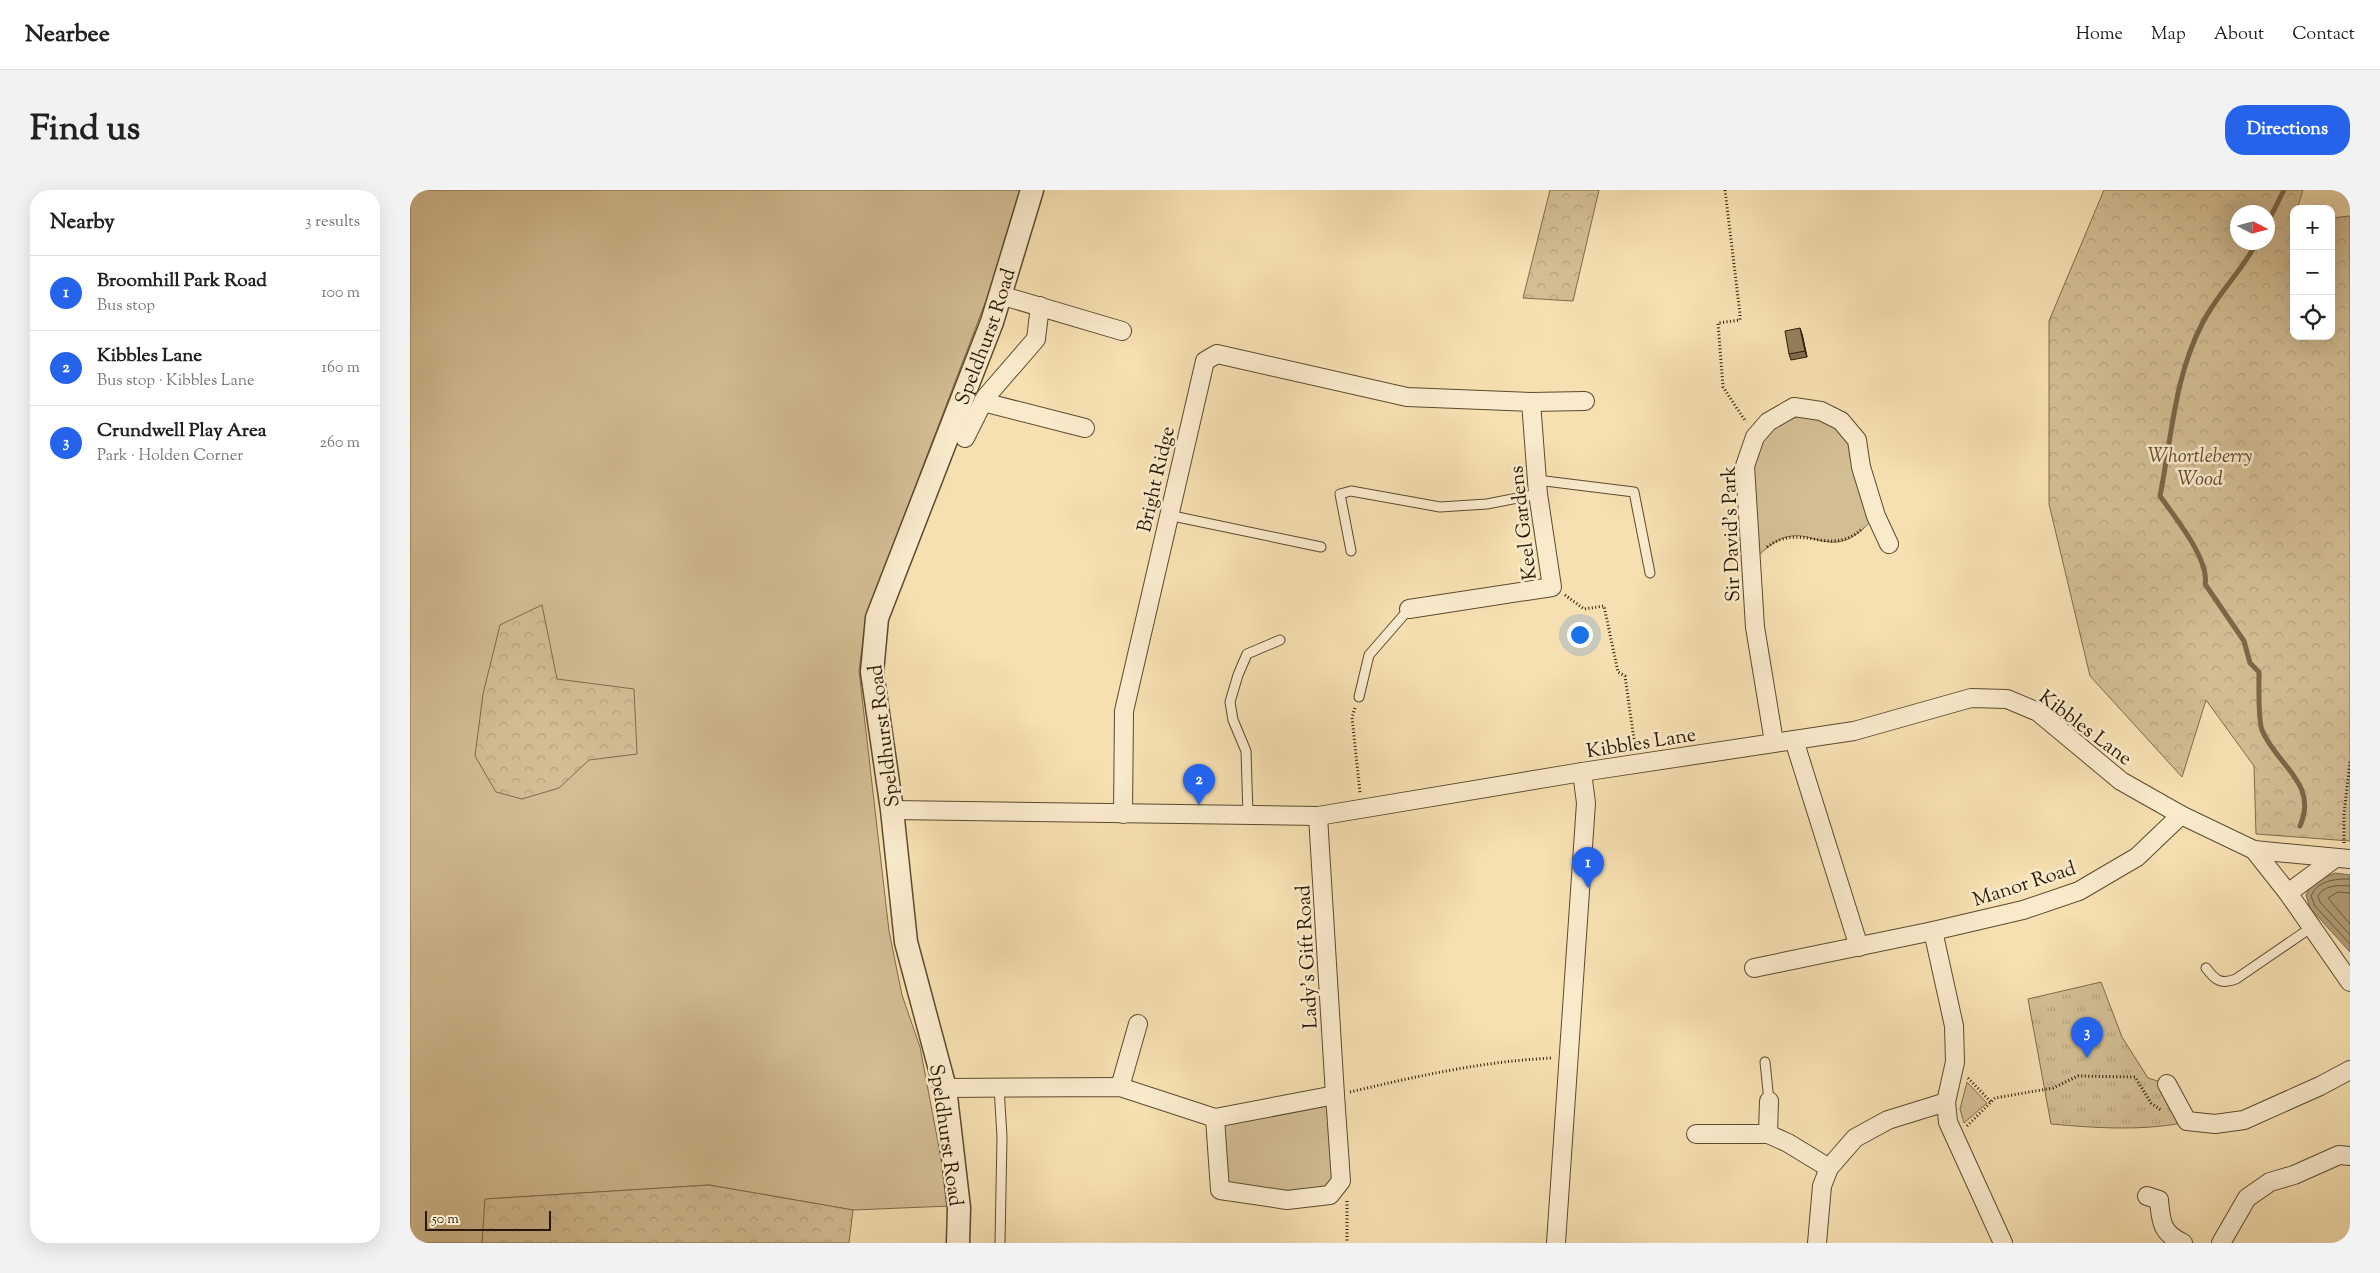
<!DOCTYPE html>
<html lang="en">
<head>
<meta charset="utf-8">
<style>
	body { margin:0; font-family:"Sorts Mill Goudy",serif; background:#f2f2f2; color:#222 }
	.controls { position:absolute; right:15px; top:15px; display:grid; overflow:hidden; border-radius:10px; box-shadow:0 5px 20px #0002 }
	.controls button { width:45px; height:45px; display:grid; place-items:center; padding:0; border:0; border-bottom:1px solid #e0e0e0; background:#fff; color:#222; font:25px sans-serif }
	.compass { position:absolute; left:1820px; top:15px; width:45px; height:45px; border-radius:50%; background:#fff; box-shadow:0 5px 20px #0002; rotate:96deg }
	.scale { position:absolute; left:15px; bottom:12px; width:126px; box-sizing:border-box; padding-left:5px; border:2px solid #291902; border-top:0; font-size:14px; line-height:18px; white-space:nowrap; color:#291902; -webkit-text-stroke:4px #f9eacc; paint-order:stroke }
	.you { position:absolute; left:1169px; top:444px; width:18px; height:18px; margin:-12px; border:4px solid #fff; border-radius:50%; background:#1a73e8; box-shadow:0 0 0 8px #1a73e833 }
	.badge { display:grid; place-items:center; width:32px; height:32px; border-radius:50%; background:#2563eb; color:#fff; font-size:16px; font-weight:700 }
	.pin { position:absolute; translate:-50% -41px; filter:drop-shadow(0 1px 2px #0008) }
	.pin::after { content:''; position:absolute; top:26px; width:18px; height:15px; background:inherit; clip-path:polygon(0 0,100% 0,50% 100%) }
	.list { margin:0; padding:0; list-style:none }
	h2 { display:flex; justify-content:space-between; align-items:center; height:65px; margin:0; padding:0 20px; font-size:21px }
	h2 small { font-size:16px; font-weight:400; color:#767676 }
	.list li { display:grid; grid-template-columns:32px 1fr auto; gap:15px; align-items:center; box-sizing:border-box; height:75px; padding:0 20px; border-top:1px solid #e0e0e0 }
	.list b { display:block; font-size:19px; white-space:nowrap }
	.list p { margin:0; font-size:16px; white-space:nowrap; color:#767676 }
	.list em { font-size:16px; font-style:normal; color:#767676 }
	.icon { flex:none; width:28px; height:28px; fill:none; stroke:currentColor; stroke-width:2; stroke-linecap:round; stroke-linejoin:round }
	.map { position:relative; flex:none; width:1940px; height:1053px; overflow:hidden; border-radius:20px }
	header { display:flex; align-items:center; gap:30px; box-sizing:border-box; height:70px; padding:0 25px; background:#fff; border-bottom:1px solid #e0e0e0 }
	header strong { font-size:24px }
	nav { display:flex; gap:28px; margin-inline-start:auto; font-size:18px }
	.intro { display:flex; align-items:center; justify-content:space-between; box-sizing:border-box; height:120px; padding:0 30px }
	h1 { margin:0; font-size:35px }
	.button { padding:12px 22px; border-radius:20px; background:#2563eb; color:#fff; font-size:18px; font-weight:700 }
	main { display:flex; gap:30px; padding:0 30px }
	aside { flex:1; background:#fff; border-radius:20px; box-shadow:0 5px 20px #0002 }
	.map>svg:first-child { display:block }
	.grass { fill:#d3bd93; stroke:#7e6b4a }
	.forest { fill:url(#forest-crowns); stroke:#7e6b4a; fill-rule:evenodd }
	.park { fill:url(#park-tufts); stroke:#7e6b4a }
	.water { fill:#b09c76; stroke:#7a6848 }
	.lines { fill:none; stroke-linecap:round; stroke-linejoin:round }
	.shore { stroke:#6c5a3c; stroke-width:1 }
	.stream { stroke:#7a6848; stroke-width:5 }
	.service-casing { stroke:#5c4a2e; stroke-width:11 }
	.minor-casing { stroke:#5c4a2e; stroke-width:20 }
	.tertiary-casing { stroke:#5c4a2e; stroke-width:25 }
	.path { stroke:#291902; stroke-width:3; stroke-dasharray:1 2.5; stroke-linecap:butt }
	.service { stroke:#f9eacc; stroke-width:9 }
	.minor { stroke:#f9eacc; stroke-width:18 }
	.tertiary { stroke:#f9eacc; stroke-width:22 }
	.wall { fill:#7f6e50; stroke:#291902 }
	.shaded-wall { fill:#685a41; stroke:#291902 }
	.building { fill:#94805d; stroke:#291902 }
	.labels { text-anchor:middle; stroke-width:5; stroke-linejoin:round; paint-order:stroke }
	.street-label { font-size:20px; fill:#291902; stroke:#f9eacc }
	.park-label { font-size:20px; font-style:italic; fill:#5c4a2e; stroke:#f9eacc }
</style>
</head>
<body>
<header>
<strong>Nearbee</strong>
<nav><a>Home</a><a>Map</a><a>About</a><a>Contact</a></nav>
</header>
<div class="intro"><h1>Find us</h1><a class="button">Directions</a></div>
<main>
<aside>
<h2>Nearby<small>3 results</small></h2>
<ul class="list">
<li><span class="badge">1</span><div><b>Broomhill Park Road</b><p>Bus stop</p></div><em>100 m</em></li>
<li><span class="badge">2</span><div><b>Kibbles Lane</b><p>Bus stop · Kibbles Lane</p></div><em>160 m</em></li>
<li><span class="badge">3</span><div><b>Crundwell Play Area</b><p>Park · Holden Corner</p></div><em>260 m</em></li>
</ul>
</aside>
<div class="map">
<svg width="1940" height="1053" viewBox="0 0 1940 1053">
	<defs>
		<pattern id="forest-crowns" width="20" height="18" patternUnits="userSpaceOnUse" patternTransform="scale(1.25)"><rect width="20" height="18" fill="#d3bd93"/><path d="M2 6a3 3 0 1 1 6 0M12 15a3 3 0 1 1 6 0" fill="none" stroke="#b5a27d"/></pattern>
		<pattern id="park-tufts" width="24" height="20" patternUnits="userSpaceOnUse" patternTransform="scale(1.25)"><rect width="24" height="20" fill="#d3bd93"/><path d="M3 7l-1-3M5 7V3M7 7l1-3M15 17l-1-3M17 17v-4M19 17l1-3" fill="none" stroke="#b5a27d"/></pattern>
	</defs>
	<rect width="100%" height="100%" fill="#f6dfb1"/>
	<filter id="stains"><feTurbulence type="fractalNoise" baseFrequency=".004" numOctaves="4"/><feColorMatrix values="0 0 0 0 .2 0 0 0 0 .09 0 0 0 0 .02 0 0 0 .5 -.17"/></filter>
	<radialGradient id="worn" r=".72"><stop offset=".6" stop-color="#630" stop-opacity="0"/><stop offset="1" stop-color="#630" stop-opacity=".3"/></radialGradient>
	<g class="grass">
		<path d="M0 0H610L612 14 596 58 456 426 449 481 479 741 492 805 510 857 540 1016 443 1020 299 995 76 1009 72 1053H0Z"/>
		<path d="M1384 217 1431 231 1466 326C1455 337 1444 350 1428 352 1417 353 1408 350 1397 347 1372 341 1357 357 1341 373L1335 276 1345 247Z"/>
		<path d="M1557 892 1577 913 1554 933 1550 919Z"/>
		<path d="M925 905 931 991 920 1005 810 1000 805 928Z"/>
	</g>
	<g class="forest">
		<path d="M1140 0H1189L1163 111 1113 108Z"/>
		<path d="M1694 0H1893L1887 19H1884L1882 32H1884V146H1921V28L1940 26V651L1846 644 1844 576 1796 510 1772 587 1680 486 1639 314V131ZM1858 22V52H1828V22Z"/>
		<path d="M132 415 147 489 224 499 227 564 179 570 149 598 112 609 86 602 65 566 73 504 90 435Z"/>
		<path d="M299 995 443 1020 439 1053H72L75 1009Z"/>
	</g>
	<path class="park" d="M1691 792 1712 847 1738 888 1757 894 1773 933C1730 941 1685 938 1641 934L1618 809Z"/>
	<path class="water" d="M1925 683 1940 685V762L1900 718 1896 705 1902 693Z"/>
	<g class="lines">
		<g class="shore">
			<path d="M1940 689C1925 689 1908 690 1901 706L1905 716 1940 754"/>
			<path d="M1940 696C1929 695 1913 695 1908 706L1910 712 1940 745"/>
			<path d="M1940 703 1928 702 1918 708 1940 734"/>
		</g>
		<g class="stream">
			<path d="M1858 32 1874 0"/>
			<path d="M1847 52C1832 81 1808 103 1793 132 1764 187 1762 246 1750 306 1764 326 1800 370 1795 394L1834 451 1840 473 1849 482C1849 495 1848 530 1852 540 1866 575 1909 593 1890 636"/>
		</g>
		<defs>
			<g id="service">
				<path d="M1127 290 1224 302 1240 383"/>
				<path d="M758 325 911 357"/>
				<path d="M941 361 930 304 941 301 1030 317 1077 314 1128 304"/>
				<path d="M949 507 959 465 999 419"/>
				<path d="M838 625 836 561 823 530 820 512 828 485 837 464 870 450"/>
				<path d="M1796 778C1805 790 1811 795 1826 789L1902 737"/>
				<path d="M1355 872 1359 911"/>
				<path d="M589 897 592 947 590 1053"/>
			</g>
			<g id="minor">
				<path d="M590 105 712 141"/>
				<path d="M573 212 675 238"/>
				<path d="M1121 212 1175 211"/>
				<path d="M555 248 575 208 626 149 630 116"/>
				<path d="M1384 550 1449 757"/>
				<path d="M1364 552 1345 437 1335 276 1345 247 1358 232 1384 217 1411 221 1431 231 1447 250 1451 277 1466 326 1479 354"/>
				<path d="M482 620 908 626 1172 582 1444 541 1561 508 1597 509 1628 522 1711 591 1771 625 1844 660 1940 669"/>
				<path d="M713 624 714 521 795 171 807 164 997 207 1121 212 1128 304 1142 397 999 419"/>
				<path d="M1844 660 1878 703 1940 792"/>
				<path d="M1878 703 1924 669"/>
				<path d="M1523 741 1544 836 1545 872 1536 912 1538 932 1593 1053"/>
				<path d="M1344 778 1523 741 1613 720 1669 701 1727 667 1771 625"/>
				<path d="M1757 894 1777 931 1805 934 1834 930 1910 896 1940 880"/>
				<path d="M710 897 728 834"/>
				<path d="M535 898 710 897 805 928 925 905 908 626"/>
				<path d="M805 928 810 1000 877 1010 920 1005 931 991 925 905"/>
				<path d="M1286 944H1358L1378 953 1419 978"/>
				<path d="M1358 944 1359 911"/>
				<path d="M1737 1006 1749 1010C1751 1031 1751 1043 1773 1053"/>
				<path d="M1146 1053 1176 613 1172 582"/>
				<path d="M1407 1053 1412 996 1419 978 1445 948 1478 930 1536 912"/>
				<path d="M1811 1053 1837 1008 1860 992 1884 985 1929 965 1940 966"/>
			</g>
			<g id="tertiary">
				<path id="s1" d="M548 1053 549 1018 535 898 496 752 482 620 462 482 467 428 582 132 622 0"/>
			</g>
		</defs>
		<use href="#service" class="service-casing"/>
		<use href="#minor" class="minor-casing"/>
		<use href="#tertiary" class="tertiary-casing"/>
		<g class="path">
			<path d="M1315 0 1330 124V130L1308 133 1313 197 1336 232"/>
			<path d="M1357 357C1392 331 1419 369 1453 338"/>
			<path d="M1155 405 1174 419 1194 416 1208 482 1215 486 1225 557"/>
			<path d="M945 518 942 527 950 603"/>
			<path d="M1934 653V624L1940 571"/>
			<path d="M1558 888 1581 912"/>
			<path d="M940 902C1008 886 1074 871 1143 868"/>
			<path d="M1557 936 1585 908 1643 898 1668 886 1725 887 1741 913 1752 921"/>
			<path d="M937 1011V1053"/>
		</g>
		<use href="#service" class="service"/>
		<use href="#minor" class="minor"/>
		<use href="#tertiary" class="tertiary"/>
	</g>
	<path class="wall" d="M1392 144 1397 167 1381 170 1379 164Z"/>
	<path class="shaded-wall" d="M1390 138 1392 144 1397 167 1395 161Z"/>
	<path class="building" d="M1390 138 1395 161 1379 164 1375 141Z"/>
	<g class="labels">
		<g class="street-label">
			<text dy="7" stroke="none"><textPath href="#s1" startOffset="935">Speldhurst Road</textPath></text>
			<text transform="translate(745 289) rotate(-77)" y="7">Bright Ridge</text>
			<text transform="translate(1112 333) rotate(-97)" y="7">Keel Gardens</text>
			<text transform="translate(1320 344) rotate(-92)" y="7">Sir David's Park</text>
			<text transform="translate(1676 537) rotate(37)" y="7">Kibbles Lane</text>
			<text transform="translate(473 546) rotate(-97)" y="7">Speldhurst Road</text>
			<text transform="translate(1231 552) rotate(-9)" y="7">Kibbles Lane</text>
			<text transform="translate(1614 693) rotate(-18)" y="7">Manor Road</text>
			<text transform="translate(896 767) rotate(-93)" y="7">Lady's Gift Road</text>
			<text transform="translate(537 945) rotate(82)" y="7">Speldhurst Road</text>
		</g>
		<g class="park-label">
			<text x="1790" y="272">Whortleberry<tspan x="1790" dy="23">Wood</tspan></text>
		</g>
	</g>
	<rect width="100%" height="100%" filter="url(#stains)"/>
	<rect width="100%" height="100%" fill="url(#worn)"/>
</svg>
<div class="controls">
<button>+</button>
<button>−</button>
<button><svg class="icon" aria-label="locate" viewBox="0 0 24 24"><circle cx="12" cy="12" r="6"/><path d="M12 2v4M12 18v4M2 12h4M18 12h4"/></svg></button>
</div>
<svg class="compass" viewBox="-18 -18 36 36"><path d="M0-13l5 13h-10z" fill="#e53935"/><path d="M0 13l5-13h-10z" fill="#767676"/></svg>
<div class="scale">50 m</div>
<div class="you"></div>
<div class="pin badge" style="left:1178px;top:698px">1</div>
<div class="pin badge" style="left:789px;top:615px">2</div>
<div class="pin badge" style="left:1677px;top:868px">3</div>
</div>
</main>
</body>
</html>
